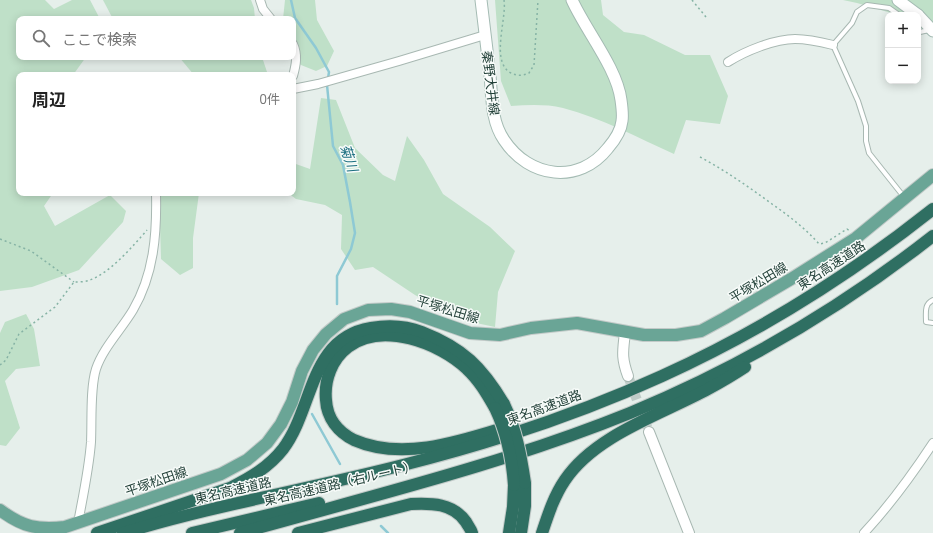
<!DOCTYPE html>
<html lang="ja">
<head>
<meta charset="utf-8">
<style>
	body { margin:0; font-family:"Exo 2","Noto Sans JP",sans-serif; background:#f2f2f2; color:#222 }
	.controls { position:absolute; right:12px; top:12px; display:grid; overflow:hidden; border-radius:8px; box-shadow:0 2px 10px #0003 }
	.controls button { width:36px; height:36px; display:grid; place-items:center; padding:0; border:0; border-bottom:1px solid #e0e0e0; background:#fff; color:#222; font:20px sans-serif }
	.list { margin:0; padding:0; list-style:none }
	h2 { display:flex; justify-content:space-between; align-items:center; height:52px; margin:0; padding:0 16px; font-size:17px }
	h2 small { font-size:13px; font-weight:400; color:#767676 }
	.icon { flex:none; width:22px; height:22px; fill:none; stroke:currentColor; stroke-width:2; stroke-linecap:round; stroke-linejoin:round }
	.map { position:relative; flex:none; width:933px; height:533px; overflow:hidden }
	.search { position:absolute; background:#fff; box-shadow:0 2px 10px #0003; left:16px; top:16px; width:280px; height:44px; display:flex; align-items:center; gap:10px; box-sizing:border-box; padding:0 14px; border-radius:8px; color:#767676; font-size:15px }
	.panel { position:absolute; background:#fff; box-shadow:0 2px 10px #0003; left:16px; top:72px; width:280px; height:124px; border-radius:8px }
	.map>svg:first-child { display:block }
	.green { fill:#bfe0c8 }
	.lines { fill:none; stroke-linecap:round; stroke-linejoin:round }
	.stream { stroke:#8ec9d4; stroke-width:2.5 }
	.tertiary-tunnel { stroke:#bfccc8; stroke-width:10; stroke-dasharray:10 5; stroke-linecap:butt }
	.service-casing { stroke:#a8b8b2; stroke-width:6 }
	.minor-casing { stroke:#a8b8b2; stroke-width:10 }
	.tertiary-casing { stroke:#a8b8b2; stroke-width:12 }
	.secondary-casing { stroke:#a4bbb3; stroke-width:13 }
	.primary-casing { stroke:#c2cac8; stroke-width:14 }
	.motorway-casing { stroke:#c2cac8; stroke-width:14 }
	.path { stroke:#86b3a5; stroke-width:1.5; stroke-dasharray:2 3; stroke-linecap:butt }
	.service { stroke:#fff; stroke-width:4 }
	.minor { stroke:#fff; stroke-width:8 }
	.tertiary { stroke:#fff; stroke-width:10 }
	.secondary { stroke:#fff; stroke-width:11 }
	.primary { stroke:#6aa596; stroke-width:12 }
	.motorway { stroke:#2f6f62; stroke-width:12 }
	.motorway-bridge-casing { stroke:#c2cac8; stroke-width:14; stroke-linecap:butt }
	.motorway-bridge { stroke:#2f6f62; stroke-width:12 }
	.labels { text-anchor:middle; stroke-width:3; stroke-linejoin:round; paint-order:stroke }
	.street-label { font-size:13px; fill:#24423a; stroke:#f7fbf9 }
	.water-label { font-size:14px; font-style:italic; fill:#1c6f80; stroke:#f7fbf9 }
</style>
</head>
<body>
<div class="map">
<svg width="933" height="533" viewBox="0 0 933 533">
	<rect width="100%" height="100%" fill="#e6efeb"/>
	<g class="green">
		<path d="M0 0H45L54 9 72 0H90L100 19H19V57H86L73 75H19V193H53L44 206 55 226 110 195 126 211 123 222 79 270 32 287 0 291Z"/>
		<path d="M103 0H251L254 8 255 19H113Z"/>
		<path d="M285 0H315L317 20 334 51 327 66 316 71 301 65 292 57 293 19H283Z"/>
		<path d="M495 0H601L603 15 624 32 644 35 685 55H710L728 96 720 124 686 120 674 154C638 138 602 118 563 108 546 104 528 105 511 106L501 81Z"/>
		<path d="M843 0H933V26L918 15H898L857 3Z"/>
		<path d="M179 57H262L268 75H194Z"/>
		<path d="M321 98 336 100 355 148 383 175 395 181 407 136 424 160 443 194 490 227 515 251 498 292 495 327 462 320 452 315 415 295 373 267 355 270 341 249 342 215 325 205 296 199 288 193H293V163L310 169Z"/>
		<path d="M159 193H199L193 238V268L180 275 161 259Z"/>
		<path d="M26 314 34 329 40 366 16 369 5 381 20 428 6 446 0 445V333L5 322Z"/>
	</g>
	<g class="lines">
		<g class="stream">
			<path d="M291 0 295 18 316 48 329 72 327 85 333 146 343 165 350 202 355 233 351 249 337 276V304"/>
			<path d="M312 414 340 464"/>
			<path d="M381 526 388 533"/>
		</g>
		<path class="tertiary-tunnel" d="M628 376 649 432"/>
		<defs>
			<g id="service">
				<path d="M899 15 889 8 867 5 857 12 852 23 833 45 858 101 866 126V141L869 153 904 197"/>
				<path d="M918 30 920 32 929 30"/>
				<path d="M933 300C924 304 926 313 926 322L933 323"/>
			</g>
			<g id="minor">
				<path d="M260 0 263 9 271 19"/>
				<path d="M293 44C298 55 296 65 293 76"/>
				<path d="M728 62C745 51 775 39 795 39 807 39 821 42 833 45"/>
				<path d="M293 89 318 84 399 61 485 35"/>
				<path d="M78 523C83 496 89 469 91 442 92 421 90 388 96 369 103 348 121 330 133 310 154 274 157 234 156 193"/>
				<path d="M864 533C890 505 912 475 933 443"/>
			</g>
			<g id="tertiary">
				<path d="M625 332C623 351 621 357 628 376"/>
				<path d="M649 432 689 533"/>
			</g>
			<g id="secondary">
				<path d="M481 0C484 25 487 50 490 75 492 97 491 121 504 140 529 178 579 185 608 148 614 141 621 131 622 121 623 115 622 107 621 100 617 68 586 31 572 0"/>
				<path d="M898 0 918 15"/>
				<path d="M918 15 933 31"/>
			</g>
			<path id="primary" d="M0 510C23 527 37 530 65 527L221 474 247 460 267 443 281 424 292 402 302 371 313 350 326 334 344 319 368 310 391 309 410 312 470 333 500 335 531 328 577 323 644 335H676L701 331 725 318 791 279 856 238 933 175"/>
			<g id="motorway">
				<path d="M495 408C487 394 479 380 467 369 440 343 382 321 348 347 332 359 324 380 326 400 327 418 338 432 354 440 404 462 464 440 513 425"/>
				<path d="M97 533 230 488C250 478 269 467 283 449 314 408 309 338 371 328 388 325 406 326 422 332 463 348 482 367 504 404"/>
				<path d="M123 533C215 505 310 489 403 465 491 443 579 414 662 376 759 332 850 275 933 209"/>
				<path d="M192 533 319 503"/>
				<path d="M240 533C371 496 504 464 630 413 739 368 841 308 933 236"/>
				<path d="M298 533 411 504C431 503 453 503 466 522 468 526 471 529 472 533"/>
				<path d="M509 533 513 507 514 485"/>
				<path d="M521 533 525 506V483"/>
				<path d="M542 533C548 515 554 496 565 480 595 435 662 414 708 389 721 382 733 375 745 367"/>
			</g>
		</defs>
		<use href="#service" class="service-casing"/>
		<use href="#minor" class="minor-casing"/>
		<use href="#tertiary" class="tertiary-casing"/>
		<use href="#secondary" class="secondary-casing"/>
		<use href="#primary" class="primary-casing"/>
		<use href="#motorway" class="motorway-casing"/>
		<g class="path">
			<path d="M504 0C507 19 490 62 511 73 517 76 523 76 529 73L534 65 538 0"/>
			<path d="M692 0 706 17"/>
			<path d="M700 157C726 171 749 187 772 204 789 216 805 228 819 244L825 243 847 229 850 231"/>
			<path d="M0 239 31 251 74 282"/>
			<path d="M0 365 6 360 19 334 55 307 74 282C79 282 85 282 90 280 110 273 133 246 147 230"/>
		</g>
		<use href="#service" class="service"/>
		<use href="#minor" class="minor"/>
		<use href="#tertiary" class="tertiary"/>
		<use href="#secondary" class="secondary"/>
		<use href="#primary" class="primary"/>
		<use href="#motorway" class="motorway"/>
		<defs>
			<g id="motorway-bridge">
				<path d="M504 404C516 429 521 456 525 483"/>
				<path d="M495 408C507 433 512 458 514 485"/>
			</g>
		</defs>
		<use href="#motorway-bridge" class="motorway-bridge-casing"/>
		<use href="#motorway-bridge" class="motorway-bridge"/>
	</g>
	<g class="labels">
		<g class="street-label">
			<text transform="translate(491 83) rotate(83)" y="5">秦野大井線</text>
			<text transform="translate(831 265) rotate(-33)" y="5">東名高速道路</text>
			<text transform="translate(758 282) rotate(-31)" y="5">平塚松田線</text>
			<text transform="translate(448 309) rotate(17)" y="5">平塚松田線</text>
			<text transform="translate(544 407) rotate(-20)" y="5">東名高速道路</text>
			<text transform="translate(156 481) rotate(-19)" y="5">平塚松田線</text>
			<text transform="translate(340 483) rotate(-13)" y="5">東名高速道路（右ルート）</text>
			<text transform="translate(233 490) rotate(-13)" y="5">東名高速道路</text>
		</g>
		<g class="water-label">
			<text transform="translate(349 158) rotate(72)" y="5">菊川</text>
		</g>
	</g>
</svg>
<div class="controls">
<button>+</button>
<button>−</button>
</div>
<div class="search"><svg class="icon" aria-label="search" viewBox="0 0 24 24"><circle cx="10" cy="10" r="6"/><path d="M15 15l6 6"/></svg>ここで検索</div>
<section class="panel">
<h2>周辺<small>0件</small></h2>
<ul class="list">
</ul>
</section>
</div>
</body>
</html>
